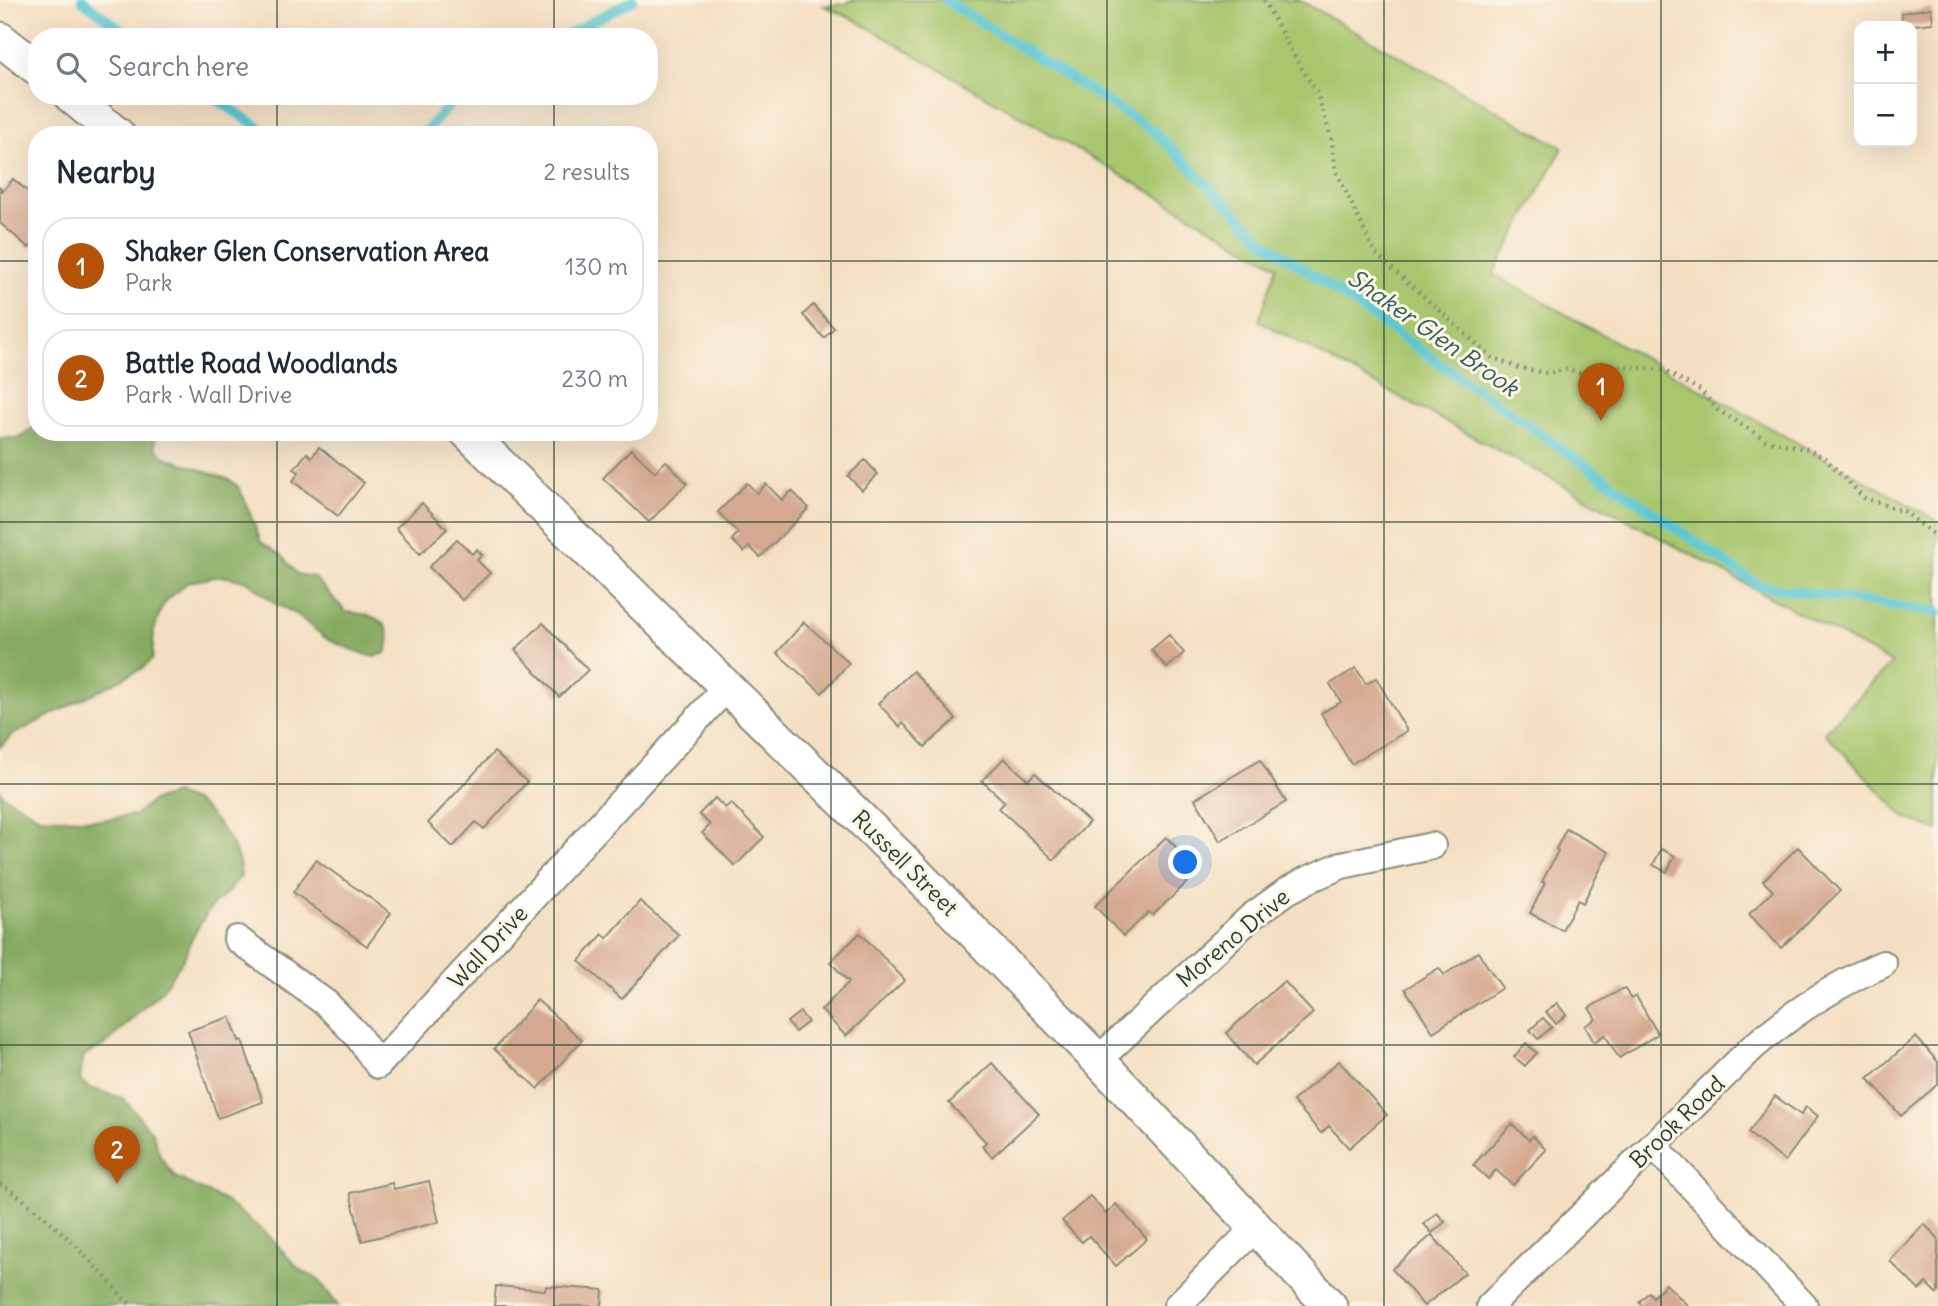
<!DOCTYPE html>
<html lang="en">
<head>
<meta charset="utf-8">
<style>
	body { margin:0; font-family:Delius,sans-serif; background:#f6f6f7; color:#1f2937 }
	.controls { position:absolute; right:21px; top:21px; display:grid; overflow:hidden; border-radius:14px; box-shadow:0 7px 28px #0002 }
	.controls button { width:63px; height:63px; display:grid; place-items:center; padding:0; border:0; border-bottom:2px solid #e0e1e3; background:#fff; color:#1f2937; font:35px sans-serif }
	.you { position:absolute; left:1186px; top:863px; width:24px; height:24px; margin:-18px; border:5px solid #fff; border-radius:50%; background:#1a73e8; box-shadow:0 0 0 10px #1a73e833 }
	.badge { display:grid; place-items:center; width:46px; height:46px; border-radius:50%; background:#b45309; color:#fff; font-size:23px; font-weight:700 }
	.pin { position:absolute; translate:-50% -58px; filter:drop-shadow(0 2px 4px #0008) }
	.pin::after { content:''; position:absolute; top:37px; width:24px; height:21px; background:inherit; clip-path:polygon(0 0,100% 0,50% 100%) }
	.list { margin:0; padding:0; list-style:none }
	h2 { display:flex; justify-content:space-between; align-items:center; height:91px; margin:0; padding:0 28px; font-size:30px }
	h2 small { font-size:23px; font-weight:400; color:#747a83 }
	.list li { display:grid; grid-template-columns:46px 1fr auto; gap:21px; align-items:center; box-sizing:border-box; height:98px; margin:0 14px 14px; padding:0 14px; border:2px solid #e0e1e3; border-radius:28px }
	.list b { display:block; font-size:26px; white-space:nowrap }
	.list p { margin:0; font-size:23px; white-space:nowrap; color:#747a83 }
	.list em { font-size:23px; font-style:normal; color:#747a83 }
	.icon { flex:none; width:38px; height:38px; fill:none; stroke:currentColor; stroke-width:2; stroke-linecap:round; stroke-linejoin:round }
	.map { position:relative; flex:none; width:1938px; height:1306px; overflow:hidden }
	.search { position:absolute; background:#fff; box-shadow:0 7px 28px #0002; left:28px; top:28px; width:630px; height:77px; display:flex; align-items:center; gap:18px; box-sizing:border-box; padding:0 24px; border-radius:28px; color:#747a83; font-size:26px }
	.panel { position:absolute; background:#fff; box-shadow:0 7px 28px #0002; left:28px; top:126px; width:630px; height:315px; border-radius:28px }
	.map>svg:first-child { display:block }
	.green { fill:#a8c66e; stroke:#648251; stroke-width:2 }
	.forest { fill:#86ab61; stroke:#52744a; stroke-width:2 }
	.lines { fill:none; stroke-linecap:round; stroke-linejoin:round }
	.stream { stroke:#5bc7d3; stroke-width:10 }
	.building { fill:#d5a890 }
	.minor-casing { stroke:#8a8e7b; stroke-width:30 }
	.tertiary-casing { stroke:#8a8e7b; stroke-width:37 }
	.path { stroke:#8a8e7b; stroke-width:4.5; stroke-dasharray:2 5; stroke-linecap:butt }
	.minor { stroke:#fff; stroke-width:26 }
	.tertiary { stroke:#fff; stroke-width:33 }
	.grid { fill:none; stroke:#1f3d34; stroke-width:2; stroke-opacity:0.55 }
	.labels { text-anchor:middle; stroke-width:6; stroke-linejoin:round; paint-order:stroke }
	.street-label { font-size:23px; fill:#1f3d34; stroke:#fcf5e5 }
	.water-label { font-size:24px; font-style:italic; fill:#2e605c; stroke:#fcf5e5 }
</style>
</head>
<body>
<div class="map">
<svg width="1938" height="1306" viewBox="0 0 1938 1306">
	<rect width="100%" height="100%" fill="#fcf5e5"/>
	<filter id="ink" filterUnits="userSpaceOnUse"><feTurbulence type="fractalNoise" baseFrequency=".0143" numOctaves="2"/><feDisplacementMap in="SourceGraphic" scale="14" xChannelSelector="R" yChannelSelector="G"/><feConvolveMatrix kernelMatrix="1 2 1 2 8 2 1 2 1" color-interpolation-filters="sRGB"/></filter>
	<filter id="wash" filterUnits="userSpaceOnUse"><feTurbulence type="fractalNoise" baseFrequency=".00686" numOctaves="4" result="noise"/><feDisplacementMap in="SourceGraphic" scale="28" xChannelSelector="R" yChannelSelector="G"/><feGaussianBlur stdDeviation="1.57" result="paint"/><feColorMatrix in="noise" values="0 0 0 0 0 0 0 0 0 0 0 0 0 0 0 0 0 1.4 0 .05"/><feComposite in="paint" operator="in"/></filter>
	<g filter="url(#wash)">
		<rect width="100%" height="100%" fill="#f4dfc2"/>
		<path class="green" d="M851 0H1299L1563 148 1493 274 1938 521V831L1904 817 1824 732 1892 663 1259 321 1277 266 855 20 824 6 846 4Z"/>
		<g class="forest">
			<path d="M37 425V432H153L156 449 165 457 230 480 238 487 244 498 261 542 281 555 297 574 314 577 346 612C372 614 397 620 386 653L374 657 361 653 328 640 296 614 276 604 247 581 222 576 188 582 167 600 161 609 154 631 152 659 143 668 12 735 0 747V438H20Z"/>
			<path d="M0 791 4 796 40 817 101 820 135 815 152 801 176 794C184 798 195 800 201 806 220 823 240 850 241 876L225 895 215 903 207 913 193 936 184 958 162 990 105 1045 83 1056 80 1081 90 1088 123 1098 152 1132 160 1156 175 1177 225 1201 266 1233 298 1268 319 1280 338 1306H0Z"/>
		</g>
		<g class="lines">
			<g class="stream">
				<path d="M82 0 131 37"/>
				<path d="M945 0 1154 131 1264 241 1759 586 1938 612"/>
				<path d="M564 37 633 0"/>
				<path d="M211 96 271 135"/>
				<path d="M422 135 458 96"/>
			</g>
		</g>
		<g id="blocks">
			<g class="building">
				<path d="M1931 8 1933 23 1903 26 1901 13Z"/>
				<path d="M13 179 37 199V239L29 248 0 223V188L3 191Z"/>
				<path d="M813 305 834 328 824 338 803 315Z"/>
				<path d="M319 447 364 483 338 516 293 481 299 472 294 469 307 453 312 457Z"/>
				<path d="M631 449 655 472 666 461 687 483 649 522 603 478Z"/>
				<path d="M865 460 878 474 862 490 848 476Z"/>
				<path d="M747 483 757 493 766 484 782 500 792 491 809 508 760 557 750 547 744 552 732 540 738 533 718 512Z"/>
				<path d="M422 503 447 529 420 554 396 528Z"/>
				<path d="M457 539 472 554 477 549 482 555 477 560 490 573 462 600 429 567Z"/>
				<path d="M804 622 849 663 822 693 777 653Z"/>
				<path d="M543 623 588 670 559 697 515 650Z"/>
				<path d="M1169 635 1184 653 1167 668 1151 650Z"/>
				<path d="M1356 668 1366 684 1376 678 1407 731 1351 764 1321 713 1341 702 1330 684Z"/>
				<path d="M913 671 956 719 925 747 903 723 900 727 878 703Z"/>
				<path d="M494 752 527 782 484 829 476 822 453 847 428 823Z"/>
				<path d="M1004 758 1028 780 1035 773 1089 822 1054 860 999 808 1005 802 982 781Z"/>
				<path d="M1260 760 1286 802 1220 841 1195 799Z"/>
				<path d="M715 798 725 808 731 803 764 837 735 866 702 833 710 825 699 814Z"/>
				<path d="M1566 829 1609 852 1583 903 1578 900 1562 930 1530 913 1545 883 1542 882 1558 851 1556 849Z"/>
				<path d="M1166 837 1199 871 1153 915 1149 912 1123 936 1095 906Z"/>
				<path d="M1798 847 1840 891 1781 948 1749 914 1773 891 1763 881Z"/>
				<path d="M1661 849 1675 856 1667 872 1653 865Z"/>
				<path d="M316 860 391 913 367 946 293 892Z"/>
				<path d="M640 901 679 935 622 999 579 961 603 934 607 938Z"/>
				<path d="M860 933 905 980 846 1036 821 1010 849 982 830 962Z"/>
				<path d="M1478 952 1502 988 1433 1032 1405 989 1439 968 1444 975Z"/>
				<path d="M1284 981 1313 1013 1254 1065 1226 1033Z"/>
				<path d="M1624 988 1631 999 1636 996 1658 1034 1619 1058 1605 1035 1594 1042 1585 1026 1596 1019 1589 1008Z"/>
				<path d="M537 1000 582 1040 538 1089 494 1049Z"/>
				<path d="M1557 1003 1566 1015 1556 1024 1546 1012Z"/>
				<path d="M800 1012 808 1022 795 1032 787 1022Z"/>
				<path d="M230 1017 239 1041 242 1040 263 1102 218 1118 188 1031Z"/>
				<path d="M1543 1018 1552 1027 1538 1039 1530 1030Z"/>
				<path d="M1916 1037 1938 1062V1084L1901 1116 1868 1078Z"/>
				<path d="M1526 1043 1537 1053 1525 1066 1514 1057Z"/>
				<path d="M1339 1061 1387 1115 1349 1148 1329 1126 1321 1133 1293 1101Z"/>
				<path d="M992 1063 1039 1114 992 1157 982 1146 986 1142 949 1103Z"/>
				<path d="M1775 1096 1801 1115 1806 1107 1818 1116 1785 1161 1748 1133Z"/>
				<path d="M1512 1124 1529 1140 1533 1136 1546 1150 1513 1185 1496 1170 1488 1179 1473 1165Z"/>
				<path d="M429 1181 439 1222 362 1241 350 1193 392 1183 394 1189Z"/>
				<path d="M1090 1196 1106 1214 1116 1204 1147 1239 1116 1266 1089 1236 1082 1242 1062 1221Z"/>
				<path d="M1437 1213 1445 1222 1432 1233 1424 1224Z"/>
				<path d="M1924 1224 1938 1238V1292L1937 1294 1926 1283 1919 1290 1890 1261Z"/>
				<path d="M1432 1235 1465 1273 1424 1306 1392 1269Z"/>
				<path d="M1666 1284 1688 1306H1643L1639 1302 1649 1292 1653 1297Z"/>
				<path d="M496 1286 545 1290 546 1286 603 1290 602 1306H494Z"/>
			</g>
		</g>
	</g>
	<g filter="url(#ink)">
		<use href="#blocks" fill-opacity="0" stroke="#8a8e7b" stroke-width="2"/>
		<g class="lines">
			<defs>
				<g id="minor">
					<path d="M237 939 327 1004 357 1035 378 1065 726 688"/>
					<path d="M1098 1060 1251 917 1287 891 1307 880 1342 865 1432 846"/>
					<path d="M1653 1145 1804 1306"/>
					<path d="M1177 1306 1256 1227"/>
					<path d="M1490 1306 1752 1048C1792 1013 1834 985 1883 964"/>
				</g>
				<g id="tertiary">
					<path d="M0 39 37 68"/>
					<path d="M71 96 118 135"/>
					<path d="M467 432 910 867 1098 1060 1330 1306"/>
				</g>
			</defs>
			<use href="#minor" class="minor-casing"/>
			<use href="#tertiary" class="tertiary-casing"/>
			<g class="path">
				<path d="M1264 0 1290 49 1317 93 1331 137 1336 171 1375 253 1491 357 1519 368 1548 373 1568 369 1583 374 1611 370 1623 366 1663 370 1700 390 1718 410 1766 440 1806 449 1825 458 1864 498 1905 512 1938 538"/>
				<path d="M0 1184C50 1215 92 1262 131 1306"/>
			</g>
			<use href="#minor" class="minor"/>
			<use href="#tertiary" class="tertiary"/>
		</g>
	</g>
	<path class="grid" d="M277 0V37M554 0V37M831 0V1306M1107 0V1306M1384 0V1306M1661 0V1306M277 96V135M554 96V135M0 261H37M649 261H1938M277 432V1306M554 432V1306M0 522H1938M0 784H1938M0 1045H1938"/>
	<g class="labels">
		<g class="street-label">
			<text transform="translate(905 863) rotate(45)" y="8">Russell Street</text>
			<text transform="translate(1233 938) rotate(-40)" y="8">Moreno Drive</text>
			<text transform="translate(488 947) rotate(-47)" y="8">Wall Drive</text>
			<text transform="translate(1677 1122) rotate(-44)" y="8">Brook Road</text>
		</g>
		<g class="water-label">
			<text transform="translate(1433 333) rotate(35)" y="8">Shaker Glen Brook</text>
		</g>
	</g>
</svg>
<div class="controls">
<button>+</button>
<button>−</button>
</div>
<div class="you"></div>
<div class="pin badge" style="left:1601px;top:421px">1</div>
<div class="pin badge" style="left:117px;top:1184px">2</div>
<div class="search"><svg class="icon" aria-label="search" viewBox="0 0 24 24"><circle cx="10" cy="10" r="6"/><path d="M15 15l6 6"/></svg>Search here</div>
<section class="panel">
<h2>Nearby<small>2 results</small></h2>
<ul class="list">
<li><span class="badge">1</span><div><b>Shaker Glen Conservation Area</b><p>Park</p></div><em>130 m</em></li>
<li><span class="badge">2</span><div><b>Battle Road Woodlands</b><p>Park · Wall Drive</p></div><em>230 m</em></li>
</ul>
</section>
</div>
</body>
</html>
